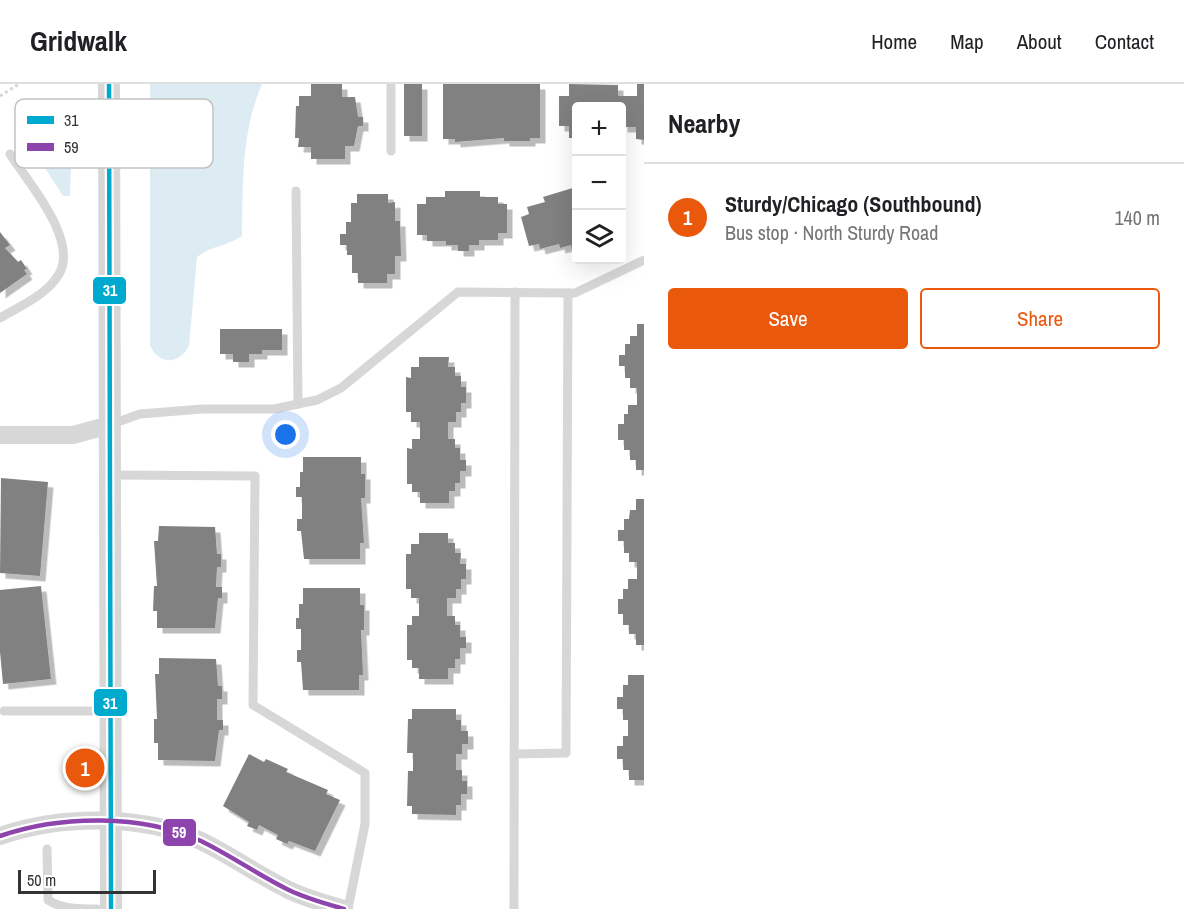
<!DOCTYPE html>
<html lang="en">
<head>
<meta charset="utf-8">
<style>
	body { margin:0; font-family:"Archivo Narrow",sans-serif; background:#f2f2f2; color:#202124 }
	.controls { position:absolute; right:18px; top:18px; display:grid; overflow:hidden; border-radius:6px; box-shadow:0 6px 24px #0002 }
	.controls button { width:54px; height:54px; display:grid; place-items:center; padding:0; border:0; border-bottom:2px solid #e0e0e0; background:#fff; color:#202124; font:30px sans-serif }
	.scale { position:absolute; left:18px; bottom:15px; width:138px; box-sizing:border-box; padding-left:6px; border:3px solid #333; border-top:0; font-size:16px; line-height:21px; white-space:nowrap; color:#333; -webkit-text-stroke:4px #fff; paint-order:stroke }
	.you { position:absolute; left:286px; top:351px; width:21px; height:21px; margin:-15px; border:4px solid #fff; border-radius:50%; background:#1a73e8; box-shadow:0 0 0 9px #1a73e833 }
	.badge { display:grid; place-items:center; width:39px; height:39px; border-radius:50%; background:#ea580c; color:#fff; font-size:20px; font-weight:700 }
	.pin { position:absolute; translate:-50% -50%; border:3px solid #fff; box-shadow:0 2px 6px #0006 }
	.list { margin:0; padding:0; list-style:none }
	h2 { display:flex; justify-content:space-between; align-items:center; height:78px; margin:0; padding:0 24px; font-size:26px }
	h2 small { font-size:20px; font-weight:400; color:#757577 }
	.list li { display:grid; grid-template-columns:39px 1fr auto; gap:18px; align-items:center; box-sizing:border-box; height:108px; padding:0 24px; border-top:2px solid #e0e0e0 }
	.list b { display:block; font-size:22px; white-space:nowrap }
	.list p { margin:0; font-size:20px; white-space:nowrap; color:#757577 }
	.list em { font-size:20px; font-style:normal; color:#757577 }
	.actions { display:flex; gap:12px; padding:18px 24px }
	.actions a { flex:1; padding:14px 0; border:2px solid #ea580c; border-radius:6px; text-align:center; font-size:21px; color:#ea580c }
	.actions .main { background:#ea580c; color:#fff }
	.icon { flex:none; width:33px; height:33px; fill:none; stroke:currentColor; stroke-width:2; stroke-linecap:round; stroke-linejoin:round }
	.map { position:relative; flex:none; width:644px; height:825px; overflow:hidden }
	header { display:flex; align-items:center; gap:36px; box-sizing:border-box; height:84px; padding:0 30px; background:#fff; border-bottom:2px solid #e0e0e0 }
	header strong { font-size:28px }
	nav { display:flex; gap:33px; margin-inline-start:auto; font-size:21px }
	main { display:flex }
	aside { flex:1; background:#fff }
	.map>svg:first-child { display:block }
	.water { fill:#ddebf3 }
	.building { fill:#818181; filter:url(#shadow) }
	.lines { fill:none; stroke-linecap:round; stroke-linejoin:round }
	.path { stroke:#d6d6d6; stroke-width:3; stroke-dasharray:3 3; stroke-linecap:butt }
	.service { stroke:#d7d7d7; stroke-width:9 }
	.minor { stroke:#d7d7d7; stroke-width:18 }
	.tertiary { stroke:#d7d7d7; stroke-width:22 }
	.bus-1-casing { stroke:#fff; stroke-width:9 }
	.bus-2-casing { stroke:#fff; stroke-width:9 }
	.bus-1 { stroke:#00a9ce; stroke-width:4.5 }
	.bus-2 { stroke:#8e44ad; stroke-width:4.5 }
	.key { fill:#fff; stroke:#c2c2c2; stroke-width:1.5 }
	.key-label { font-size:16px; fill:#333 }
	.line-badge { stroke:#fff; stroke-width:2 }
	.badge-label { font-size:16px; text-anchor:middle; font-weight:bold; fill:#fff }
</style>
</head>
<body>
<header>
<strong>Gridwalk</strong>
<nav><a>Home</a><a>Map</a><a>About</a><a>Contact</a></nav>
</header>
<main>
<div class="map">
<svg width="644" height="825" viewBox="0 0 644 825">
	<defs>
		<filter id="shadow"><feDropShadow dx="5.5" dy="5.5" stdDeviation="0" flood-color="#0004"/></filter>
	</defs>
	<rect width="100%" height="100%" fill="#fff"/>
	<g class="water">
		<path d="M150 0H262C241 49 243 100 242 152 227 162 211 162 197 173L189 262C179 281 158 281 150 261Z"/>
		<path d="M65 39 71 43 72 50 70 112H63L27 56 30 43Z"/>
	</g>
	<g class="building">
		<path d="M311 0H342V13H355L358 33H363V42H358L354 62H345V75H311V63H298L299 54H295L296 22H299V12H311Z"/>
		<rect x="404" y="0" width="18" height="52"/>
		<path d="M443 0H540V54H530V57H504V54L455 58V55H443Z"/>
		<path d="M569 0 618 1V12H637V0H644V56L636 55V43H622V22H576V54H569V42H559V12H569Z"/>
		<path d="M576 103V166L572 167 571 161 560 164 559 160 540 165 539 160 529 162 521 133 529 130 527 123 545 118 543 113Z"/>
		<path d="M445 107H480V113H498V120H507V149H498V156H479V161H469V167H458V161H446V157H427V151H417V120H426V113H445Z"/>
		<path d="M357 110H388V119L395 118V137H400L401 172H395V190H387V199H358V189H352V171H347V161H340V150H346V138H351V119H357Z"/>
		<path d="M0 148 10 161 5 164 18 178 21 176 27 185 24 186 27 190 0 209Z"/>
		<path d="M637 240H644V386H636V376H630V366H624V356H618V340H624V330H628V321H637V304H630V294H625V282H619V271H625V260H630V252H637Z"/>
		<path d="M220 245H282V266H262V270H249V278H233V270H220Z"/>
		<path d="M419 273H449L448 283H455V292H461V303H466V319H461V328H456V338H448V355H455V364H460V376H466V387H460V399H455V407H449V419H420V408H412V400H407V364L412 365V355H420V338H411V328H406V293L411 294V283H419Z"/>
		<path d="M303 373H361V390H365V414H361L364 459H360V475H304L301 447H297V435H302V413H296V403H300V388H303Z"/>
		<path d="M1 394 48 398 40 492 0 489Z"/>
		<path d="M636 415H644V561H636V550H629V541H623V530H618V515H623V505H628V495H637V478H629V469H624V457H618V446H624V435H629L630 426H636Z"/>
		<path d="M159 442 215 443 217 470H221V483H217L216 503H222V514H218L215 544H157V527H153L154 502H157L154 457H158Z"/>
		<path d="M419 449H448V459H455V469H461L460 480H466V495H461V505H456V514H447V532H455V541H460V553H466V564H460V575H455V584H448V595H419V584H412V576H407V541H412V532H419V514H411V505H406V470H411V460H419Z"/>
		<path d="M41 502 51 595 3 600 0 568V506Z"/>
		<path d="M303 504H360V521H364V546H361L363 591H359V606H303L301 578H297V566H301V545H296V534H299V520H303Z"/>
		<path d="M159 574 216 575 218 602H222V615H217V636H223V646H219L215 677 158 676V659H154V635H157L155 590H159Z"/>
		<path d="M628 591H644V696H629V686H623V675H617V662H623V652H628V636H623V625H617V613H623V601H628Z"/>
		<path d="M412 625H456V636H461V647H468V660H462V670H456V686H462V697H467V710H461V721H456V731L412 730V722H407L408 687H413V669H407L408 635H412Z"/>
		<path d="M249 670 264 678 266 675 288 685 286 688 328 706 326 710 340 716 315 767 289 757 287 760 276 755 278 751 259 741 257 746 247 742 249 738 223 722Z"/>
	</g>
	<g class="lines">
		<path class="path" d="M0 12 19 0"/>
		<g class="service">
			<path d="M391 0V67"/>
			<path d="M296 107 298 320"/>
			<path d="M0 234C20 222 47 211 59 190 79 156 28 98 10 70"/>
			<path d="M112 340 140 330 202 325H274L317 316 341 304 458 208 575 209 644 176"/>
			<path d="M112 391 255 392 253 621 365 689V740L348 825"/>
			<path d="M4 627H110"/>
			<path d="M514 670 566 669 568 209"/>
			<path d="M47 765 48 816C61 825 80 825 97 825"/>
			<path d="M514 825 515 208"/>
		</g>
		<g class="minor">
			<path d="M0 351H73L110 341"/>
			<path d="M0 752C61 731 142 730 201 757 232 772 261 793 293 808 309 815 327 820 344 825"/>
		</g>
		<path class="tertiary" d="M109 0 111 825"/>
		<defs>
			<path id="bus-1" d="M109 0 111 825"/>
			<path id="bus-2" d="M0 752C61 731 142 730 201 757 232 772 261 793 293 808 309 815 327 820 344 825"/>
		</defs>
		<use href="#bus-1" class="bus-1-casing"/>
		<use href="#bus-2" class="bus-2-casing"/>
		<use href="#bus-1" class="bus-1"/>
		<use href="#bus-2" class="bus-2"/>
	</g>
	<rect x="15" y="15" width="198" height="69" rx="9" class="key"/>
	<rect x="27" y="32" width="27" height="8" fill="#00a9ce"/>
	<rect x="27" y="59" width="27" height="8" fill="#8e44ad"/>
	<g class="key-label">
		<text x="64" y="42">31</text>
		<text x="64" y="69">59</text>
	</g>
	<g class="line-badge">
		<rect x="92" y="192" width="35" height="29" rx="6" fill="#00a9ce"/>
		<rect x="93" y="604" width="35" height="29" rx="6" fill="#00a9ce"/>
		<rect x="162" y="734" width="35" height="29" rx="6" fill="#8e44ad"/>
	</g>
	<g class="badge-label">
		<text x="110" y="212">31</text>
		<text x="110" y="625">31</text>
		<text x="179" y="754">59</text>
	</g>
</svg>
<div class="controls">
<button>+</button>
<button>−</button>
<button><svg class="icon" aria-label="layers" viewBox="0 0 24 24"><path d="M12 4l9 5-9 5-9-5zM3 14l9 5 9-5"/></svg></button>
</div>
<div class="scale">50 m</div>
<div class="you"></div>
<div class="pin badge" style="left:85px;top:684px">1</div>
</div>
<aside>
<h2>Nearby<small></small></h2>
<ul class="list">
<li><span class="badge">1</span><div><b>Sturdy/Chicago (Southbound)</b><p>Bus stop · North Sturdy Road</p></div><em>140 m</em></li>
</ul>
<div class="actions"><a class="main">Save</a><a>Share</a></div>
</aside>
</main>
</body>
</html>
